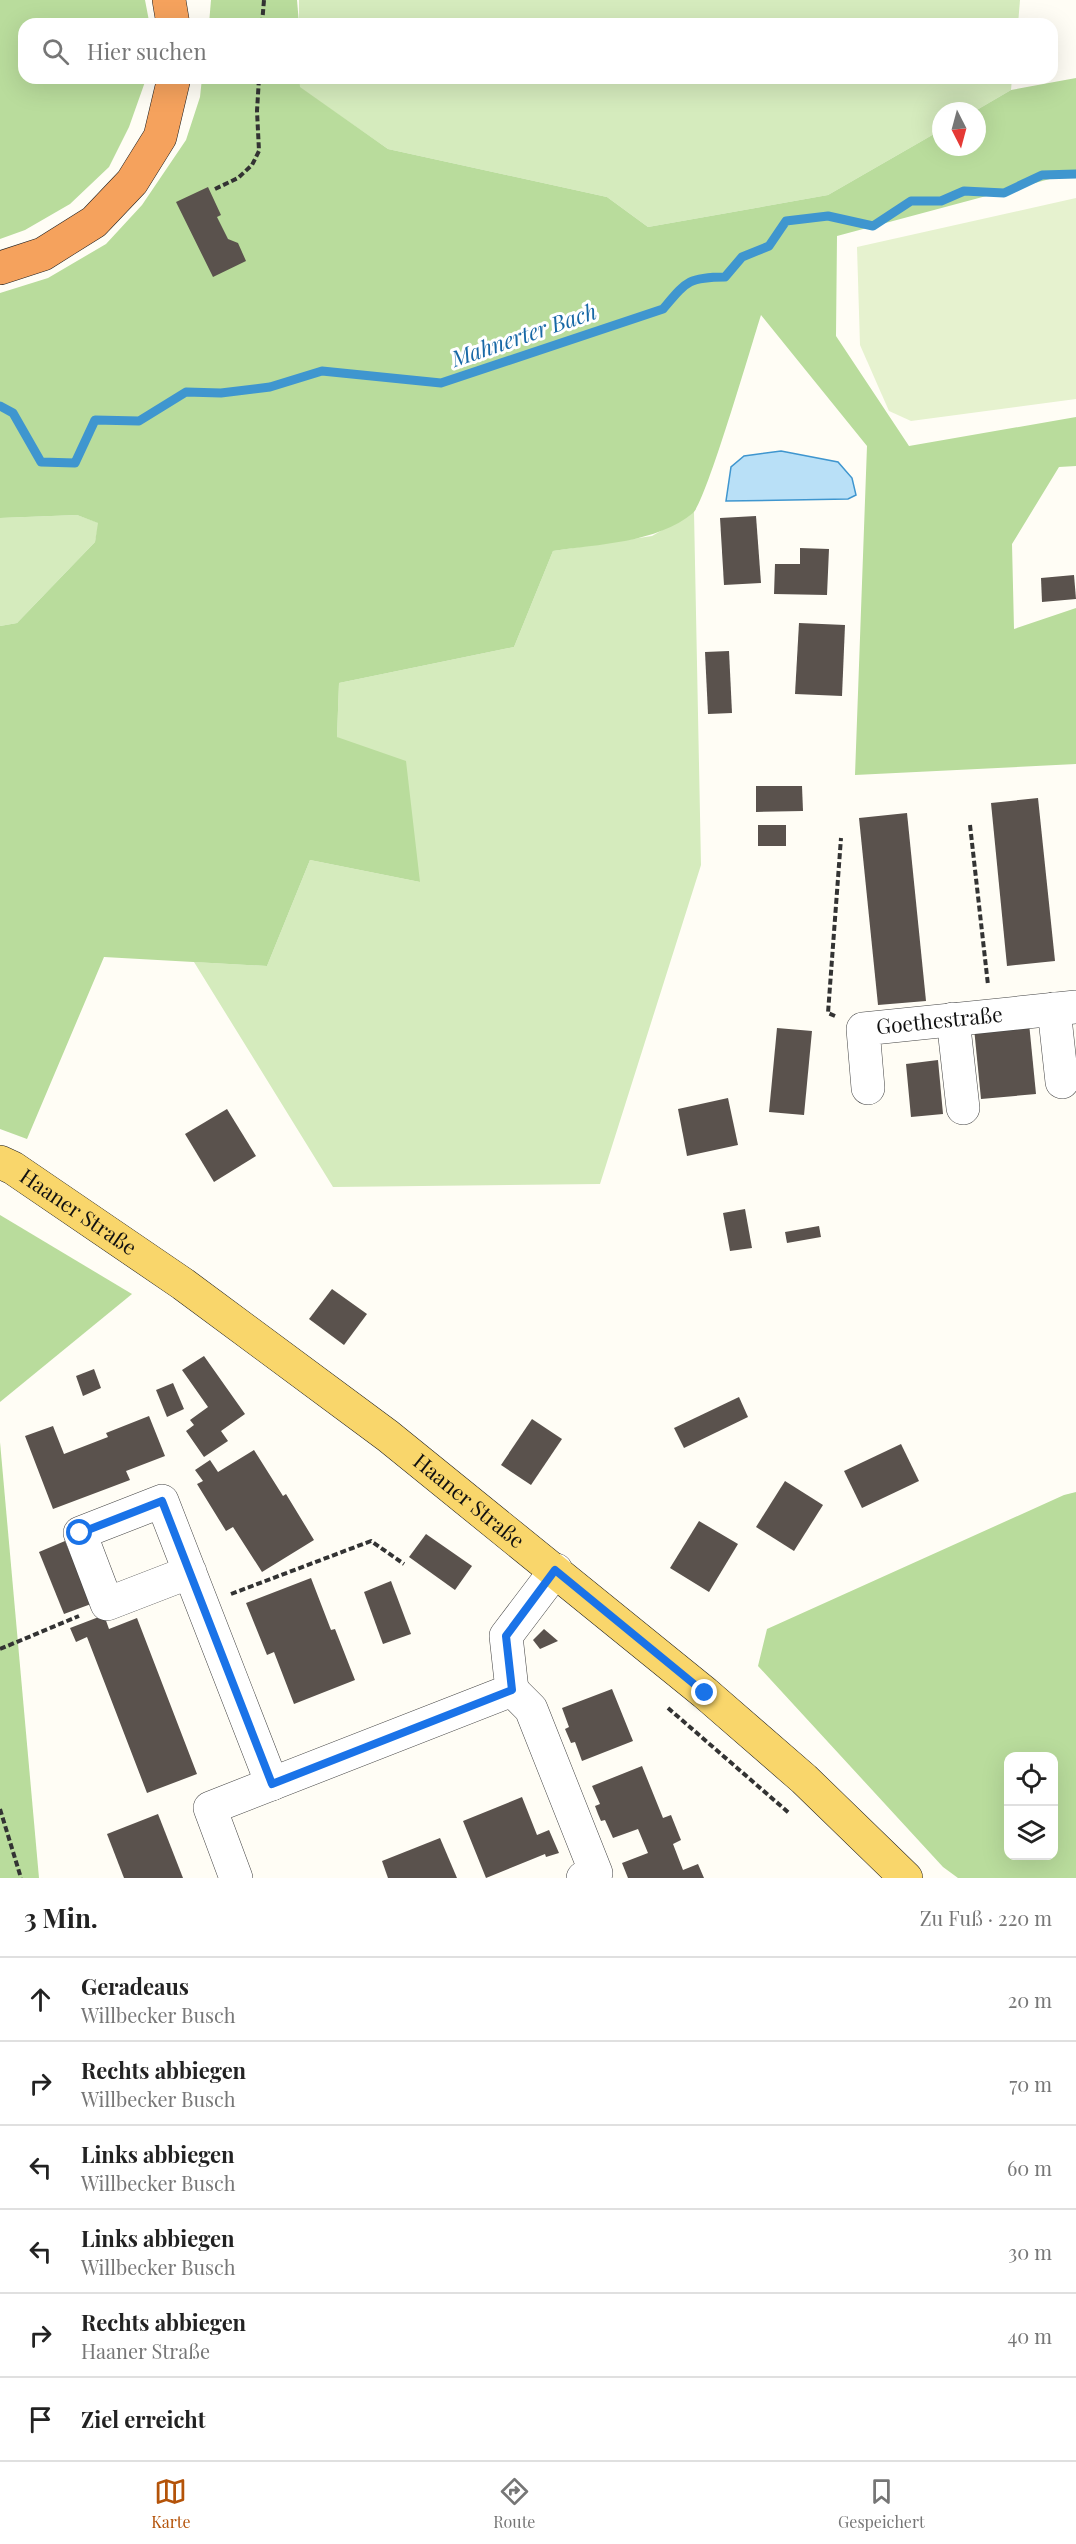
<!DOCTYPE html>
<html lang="de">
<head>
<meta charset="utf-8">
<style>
	body { margin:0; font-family:"Playfair Display",serif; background:#f2f2f2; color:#222 }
	.controls { position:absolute; right:18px; bottom:18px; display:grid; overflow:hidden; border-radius:12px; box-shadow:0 6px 24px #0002 }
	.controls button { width:54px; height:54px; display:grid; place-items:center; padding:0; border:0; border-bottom:2px solid #e0e0e0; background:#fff; color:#222; font:30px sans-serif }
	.compass { position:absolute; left:932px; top:102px; width:54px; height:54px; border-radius:50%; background:#fff; box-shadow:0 6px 24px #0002; rotate:174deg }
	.stop { position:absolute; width:18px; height:18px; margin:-14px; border:4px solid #1a73e8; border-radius:50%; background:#fff }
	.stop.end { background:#1a73e8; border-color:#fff; box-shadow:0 2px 6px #0008 }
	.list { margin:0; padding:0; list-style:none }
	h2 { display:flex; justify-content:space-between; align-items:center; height:78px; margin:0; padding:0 24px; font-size:26px }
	h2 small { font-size:20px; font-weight:400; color:#767676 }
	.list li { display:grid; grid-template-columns:39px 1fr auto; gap:18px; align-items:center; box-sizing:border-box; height:84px; padding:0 24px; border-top:2px solid #e0e0e0 }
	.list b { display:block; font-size:22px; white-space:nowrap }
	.list p { margin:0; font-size:20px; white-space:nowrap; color:#767676 }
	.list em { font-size:20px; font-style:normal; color:#767676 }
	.icon { flex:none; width:33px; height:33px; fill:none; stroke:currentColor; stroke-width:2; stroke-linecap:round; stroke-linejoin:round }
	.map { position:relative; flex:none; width:1076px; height:1878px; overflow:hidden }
	.search { position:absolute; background:#fff; box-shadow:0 6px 24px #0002; left:18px; right:18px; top:18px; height:66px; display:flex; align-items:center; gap:15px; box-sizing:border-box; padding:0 21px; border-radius:18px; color:#767676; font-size:22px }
	.sheet { height:582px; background:#fff }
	nav { display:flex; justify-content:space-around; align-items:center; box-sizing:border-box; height:84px; border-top:2px solid #e0e0e0; background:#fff; font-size:16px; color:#767676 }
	nav a { display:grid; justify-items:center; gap:3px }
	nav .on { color:#b45309 }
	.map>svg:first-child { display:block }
	.green { fill:#d5ebbd }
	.forest { fill:#b9dc9c; fill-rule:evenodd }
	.pitch { fill:#e6f2cf }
	.water { fill:#b9e0f7; stroke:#3f96cf; stroke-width:1.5 }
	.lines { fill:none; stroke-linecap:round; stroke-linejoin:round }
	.stream { stroke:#3f96cf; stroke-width:9 }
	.building { fill:#5a524d }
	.minor-casing { stroke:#444; stroke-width:34 }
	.major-casing { stroke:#222; stroke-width:34 }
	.highway-casing { stroke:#222; stroke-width:34 }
	.path { stroke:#333; stroke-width:4; stroke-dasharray:6 3; stroke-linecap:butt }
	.minor { stroke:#fff; stroke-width:33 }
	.major { stroke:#f9d66b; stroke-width:33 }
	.highway { stroke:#f5a25d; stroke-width:33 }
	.route { stroke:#1a73e8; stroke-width:8 }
	.labels { text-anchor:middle; stroke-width:6; stroke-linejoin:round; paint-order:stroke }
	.street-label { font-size:21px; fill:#111; stroke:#fff }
	.water-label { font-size:22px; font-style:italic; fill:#1768a6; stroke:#fff }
</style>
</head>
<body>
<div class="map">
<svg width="1076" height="1878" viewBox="0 0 1076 1878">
	<rect width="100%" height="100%" fill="#fffdf5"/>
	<g class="green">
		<path d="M299 0H1020L1018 24H299Z"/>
		<path d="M299 78H1012L1011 90 975 111H941V130L828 195 648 227 607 197 388 149 299 87Z"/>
		<path d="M694 512 701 865 600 1184 333 1187 194 962 267 966 310 860 420 882 337 737 339 683 514 647 553 551 652 536Z"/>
		<path d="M77 515 99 523 95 542 17 623 0 626V518Z"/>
	</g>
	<g class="forest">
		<path d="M0 0H145L149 21 148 24H24V78L146 79 129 127 109 167 70 204 25 230 0 239Z"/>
		<path d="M211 0H297L299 24H209Z"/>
		<path d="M202 78H299L300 87 388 149 607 197 648 227 828 195 941 130V147H977V111H975L1011 90 1076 78V172L837 236 836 336 909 446 1076 417V466L1059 467 1012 544 1014 629 1076 608V764L855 775 867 446 761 315C752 343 706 502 693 513 657 543 598 544 553 551L514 647 339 683 337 737 406 761 420 882 310 860 267 966 104 957 27 1139 0 1129V626L17 623 95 542 98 523 77 515 0 518V293L48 278 106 244 142 205 186 140 200 97Z"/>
		<path d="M0 1215 132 1294 0 1402Z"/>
		<path d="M0 1442 39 1878H0Z"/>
		<path d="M1076 1492V1878H958L943 1867 758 1666 767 1629 1064 1495ZM1008 1756H1054V1856H1008Z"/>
	</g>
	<path class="pitch" d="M1076 198V399L911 421 889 411 860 345 857 247Z"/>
	<path class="water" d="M781 451 838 462 852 478 856 495 848 499 726 501 731 467 744 456Z"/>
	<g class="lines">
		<path class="stream" d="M0 406 13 413 41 462 75 463 95 420 139 421 186 392 221 393 270 387 322 371 441 383 663 309C686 282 688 277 725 277L742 257 769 246 786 221 828 216 873 226 911 201H941L964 191 1004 193 1042 175 1076 174"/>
	</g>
	<g class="building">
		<path d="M208 187 221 215 217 217 228 239 238 243 246 261 213 277 176 202Z"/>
		<path d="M756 516 761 583 724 585 720 518Z"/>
		<path d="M800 548 829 549 827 595 774 594 775 564H800Z"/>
		<path d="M1074 575 1076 599 1042 602 1041 578Z"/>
		<path d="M799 623 845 625 842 696 795 694Z"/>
		<path d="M729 651 732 713 708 714 705 652Z"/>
		<path d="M756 786H802L803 811 756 812Z"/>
		<path d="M1038 798 1055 961 1007 966 991 803Z"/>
		<path d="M907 813 926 1001 878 1005 859 818Z"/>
		<rect x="758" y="825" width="28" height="21"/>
		<path d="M1029 1023 1036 1094 981 1099 974 1028Z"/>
		<path d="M777 1028 812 1031 804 1115 769 1112Z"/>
		<path d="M938 1060 943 1114 911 1117 906 1064Z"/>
		<path d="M728 1098 738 1145 687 1156 678 1109Z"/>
		<path d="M227 1109 256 1156 214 1182 185 1134Z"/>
		<path d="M745 1209 752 1248 730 1251 723 1213Z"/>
		<path d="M819 1226 821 1237 787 1243 785 1232Z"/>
		<path d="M332 1289 367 1314 344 1345 309 1319Z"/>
		<path d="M204 1356 245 1414 221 1431 228 1441 204 1457 186 1431 194 1425 190 1420 208 1407 182 1370Z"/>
		<path d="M94 1369 101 1388 83 1396 76 1376Z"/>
		<path d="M173 1383 184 1409 167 1417 156 1390Z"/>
		<path d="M739 1397 748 1417 684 1448 674 1428Z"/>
		<path d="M149 1416 165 1456 126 1471 130 1480 53 1509 25 1436 53 1426 64 1454 108 1437 106 1433Z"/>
		<path d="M532 1419 562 1439 531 1485 501 1465Z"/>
		<path d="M901 1444 919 1481 862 1508 844 1471Z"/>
		<path d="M254 1450 283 1496 286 1494 314 1540 262 1572 233 1527 226 1531 197 1484 203 1481 195 1470 210 1460 218 1472Z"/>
		<path d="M785 1481 823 1505 794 1551 756 1527Z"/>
		<path d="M699 1521 738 1544 709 1592 670 1568Z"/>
		<path d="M426 1534 472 1566 455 1590 409 1557Z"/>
		<path d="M65 1541 91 1604 64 1614 39 1552Z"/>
		<path d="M311 1578 331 1630 335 1629 355 1680 294 1704 274 1652 267 1655 246 1603Z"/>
		<path d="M391 1581 411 1634 383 1644 364 1592Z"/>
		<path d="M104 1615 109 1629 137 1618 197 1774 147 1793 87 1637 76 1642 70 1628Z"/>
		<path d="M544 1629 558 1641 540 1649 533 1640Z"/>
		<path d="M612 1689 633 1741 582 1761 575 1742 571 1743 565 1729 569 1727 562 1708Z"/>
		<path d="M642 1766 663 1818 671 1815 681 1840 673 1844 683 1870 698 1864 704 1878H628L622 1863 648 1853 638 1829 613 1838 605 1820 601 1821 598 1814 595 1806 600 1804 592 1786Z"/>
		<path d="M522 1797 537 1835 549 1830 559 1853 546 1857 545 1854 486 1878 463 1821Z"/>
		<path d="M158 1814 183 1878H124L107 1834Z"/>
		<path d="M440 1838 457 1878H388L382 1861Z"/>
	</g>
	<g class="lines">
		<defs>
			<g id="minor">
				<path d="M1054 1009 1062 1082"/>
				<path d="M953 1019 963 1108"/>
				<path id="s1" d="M868 1088 863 1029 1076 1007"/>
				<path d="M190 1572 107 1604 80 1533 162 1501C199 1595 235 1690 272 1784"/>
				<path d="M512 1690 531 1709 596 1873 583 1878"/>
				<path d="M236 1878 210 1808 512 1690 506 1636 556 1570"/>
			</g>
			<g id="major">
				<path id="s2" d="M0 1162 13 1168 183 1284 388 1436 705 1693 804 1779 906 1878"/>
			</g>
			<g id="highway">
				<path d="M169 0 173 24"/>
				<path d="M0 268 43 254 94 222 132 182 160 137 174 78"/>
			</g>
		</defs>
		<use href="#minor" class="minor-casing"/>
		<use href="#major" class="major-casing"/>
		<use href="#highway" class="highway-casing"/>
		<g class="path">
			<path d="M262 24 264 0"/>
			<path d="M215 189 238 178 252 165 259 151 257 111 259 78"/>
			<path d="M970 825 988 985"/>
			<path d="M835 1016 828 1013 841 838"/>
			<path d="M231 1594 371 1541 404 1564"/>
			<path d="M0 1649 79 1616"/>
			<path d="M668 1708 789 1813"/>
			<path d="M0 1809 21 1878"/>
		</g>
		<use href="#minor" class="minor"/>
		<use href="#major" class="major"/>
		<use href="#highway" class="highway"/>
	</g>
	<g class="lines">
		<path class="route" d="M80 1533 162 1501 272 1784 512 1690 506 1636 555 1570 705 1693"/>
	</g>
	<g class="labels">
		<g class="street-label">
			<text dy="7" stroke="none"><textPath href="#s1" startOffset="136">Goethestraße</textPath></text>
			<text dy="7" stroke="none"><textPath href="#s2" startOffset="93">Haaner Straße</textPath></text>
			<text dy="7" stroke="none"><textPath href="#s2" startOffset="579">Haaner Straße</textPath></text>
		</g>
		<g class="water-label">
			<text transform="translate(524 335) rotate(-19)" y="8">Mahnerter Bach</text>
		</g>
	</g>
</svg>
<div class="controls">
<button><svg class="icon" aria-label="locate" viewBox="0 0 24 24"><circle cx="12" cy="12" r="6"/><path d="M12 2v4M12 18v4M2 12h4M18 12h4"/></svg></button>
<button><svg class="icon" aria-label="layers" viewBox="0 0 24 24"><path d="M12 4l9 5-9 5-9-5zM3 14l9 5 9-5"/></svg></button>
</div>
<svg class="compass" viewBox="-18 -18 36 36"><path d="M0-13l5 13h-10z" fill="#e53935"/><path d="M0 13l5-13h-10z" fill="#767676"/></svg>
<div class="stop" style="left:80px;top:1533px"></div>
<div class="stop end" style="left:705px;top:1693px"></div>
<div class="search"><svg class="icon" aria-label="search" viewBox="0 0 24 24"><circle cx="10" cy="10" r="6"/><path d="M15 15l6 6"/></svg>Hier suchen</div>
</div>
<section class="sheet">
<h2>3 Min.<small>Zu Fuß · 220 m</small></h2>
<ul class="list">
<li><svg class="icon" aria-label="ahead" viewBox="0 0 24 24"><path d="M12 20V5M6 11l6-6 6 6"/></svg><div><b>Geradeaus</b><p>Willbecker Busch</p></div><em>20 m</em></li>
<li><svg class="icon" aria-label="right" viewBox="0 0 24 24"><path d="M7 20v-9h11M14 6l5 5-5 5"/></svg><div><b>Rechts abbiegen</b><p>Willbecker Busch</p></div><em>70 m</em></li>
<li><svg class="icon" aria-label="left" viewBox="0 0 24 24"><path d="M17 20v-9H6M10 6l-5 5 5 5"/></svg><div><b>Links abbiegen</b><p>Willbecker Busch</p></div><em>60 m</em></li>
<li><svg class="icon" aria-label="left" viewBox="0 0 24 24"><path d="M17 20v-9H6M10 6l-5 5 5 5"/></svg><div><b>Links abbiegen</b><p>Willbecker Busch</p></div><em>30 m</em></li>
<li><svg class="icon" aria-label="right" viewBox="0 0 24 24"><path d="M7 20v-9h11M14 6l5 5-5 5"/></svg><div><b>Rechts abbiegen</b><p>Haaner Straße</p></div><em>40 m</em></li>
<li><svg class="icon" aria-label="arrive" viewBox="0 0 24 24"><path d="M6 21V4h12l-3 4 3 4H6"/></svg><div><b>Ziel erreicht</b></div></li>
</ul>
</section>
<nav>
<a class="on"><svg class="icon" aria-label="map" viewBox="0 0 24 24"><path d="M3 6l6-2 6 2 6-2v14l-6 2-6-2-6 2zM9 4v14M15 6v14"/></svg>Karte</a>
<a><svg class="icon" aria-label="directions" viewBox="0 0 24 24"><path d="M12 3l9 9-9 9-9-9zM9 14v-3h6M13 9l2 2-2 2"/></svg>Route</a>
<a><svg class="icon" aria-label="saved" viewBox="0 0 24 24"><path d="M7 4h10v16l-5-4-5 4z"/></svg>Gespeichert</a>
</nav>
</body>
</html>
